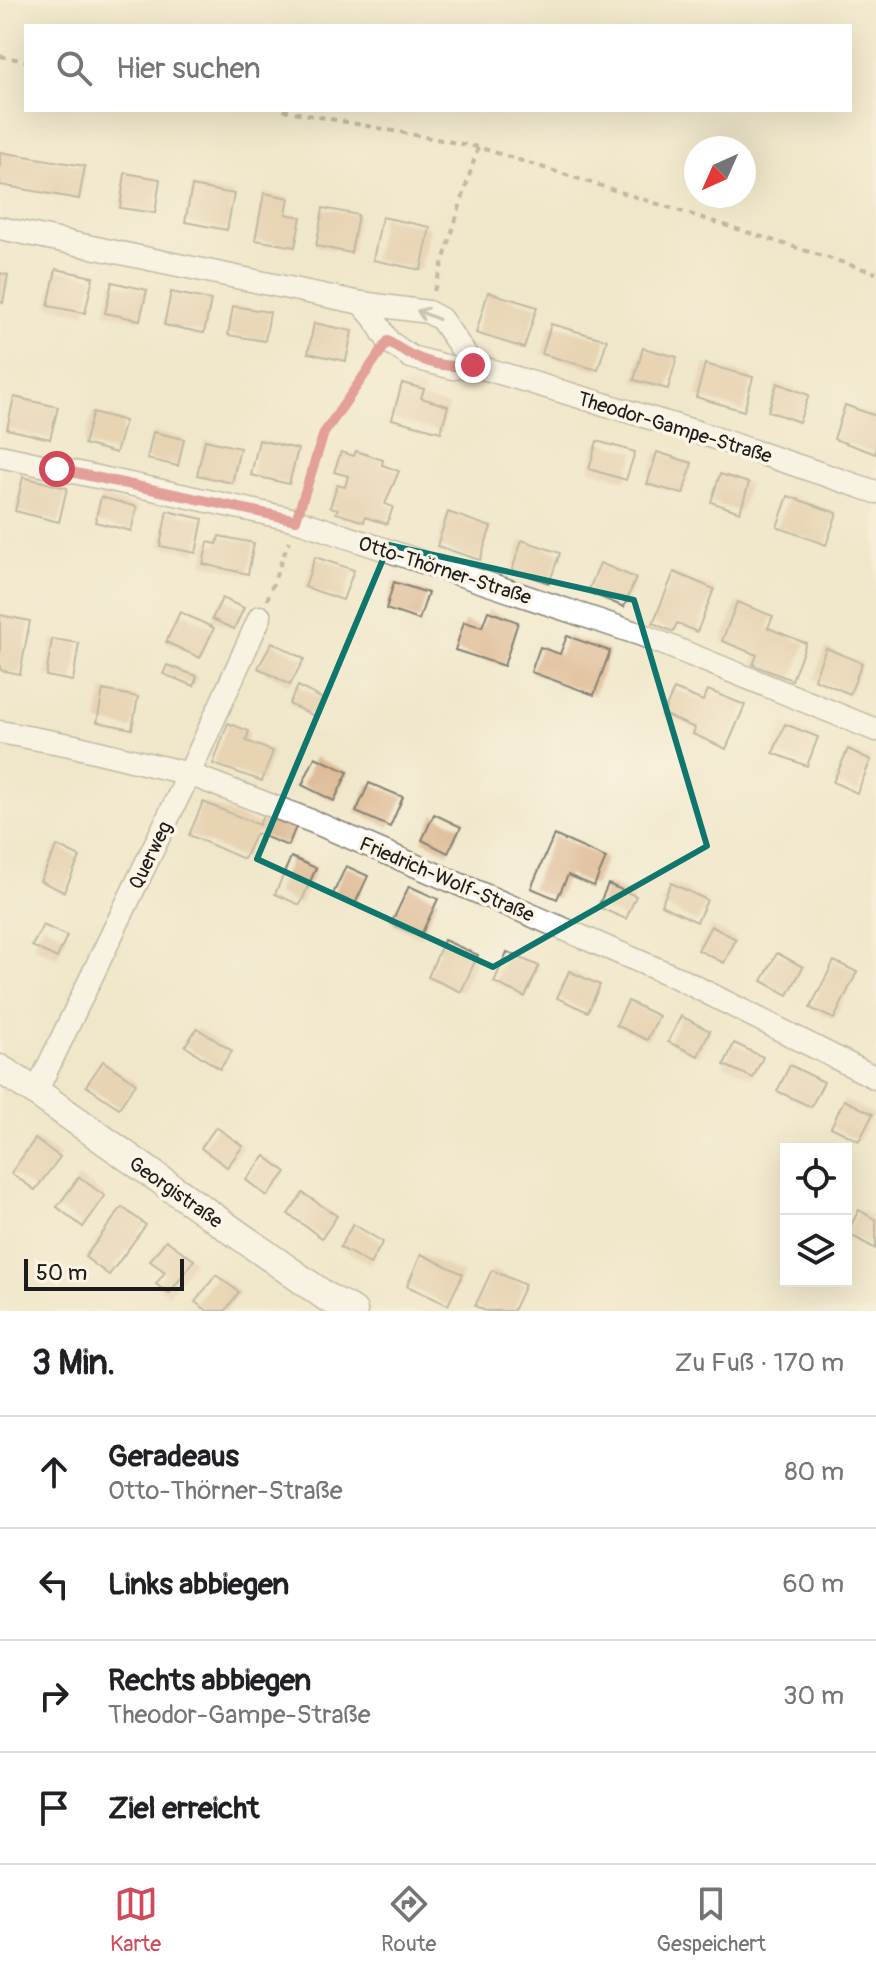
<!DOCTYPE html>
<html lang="de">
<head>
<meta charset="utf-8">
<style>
	body { margin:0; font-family:Pangolin,sans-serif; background:#f6f6f6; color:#202124 }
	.controls { position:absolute; right:24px; bottom:24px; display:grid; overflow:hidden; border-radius:0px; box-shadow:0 8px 32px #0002 }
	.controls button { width:72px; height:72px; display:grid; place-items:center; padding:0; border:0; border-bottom:2px solid #e0e0e0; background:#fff; color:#202124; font:40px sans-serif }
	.compass { position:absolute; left:684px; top:136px; width:72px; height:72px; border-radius:50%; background:#fff; box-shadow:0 8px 32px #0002; rotate:225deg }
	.scale { position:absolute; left:24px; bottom:20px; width:160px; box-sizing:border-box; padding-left:8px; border:4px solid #1c1c1c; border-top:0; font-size:22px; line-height:28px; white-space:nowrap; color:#1c1c1c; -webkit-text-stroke:6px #fcf5e5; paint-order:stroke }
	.stop { position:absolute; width:24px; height:24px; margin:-18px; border:6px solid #d1495b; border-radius:50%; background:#fff }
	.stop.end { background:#d1495b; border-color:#fff; box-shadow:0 2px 8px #0008 }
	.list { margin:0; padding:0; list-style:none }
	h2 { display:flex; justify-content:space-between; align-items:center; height:104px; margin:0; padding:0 32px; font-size:34px }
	h2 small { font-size:26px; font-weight:400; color:#757577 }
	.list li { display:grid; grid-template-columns:52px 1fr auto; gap:24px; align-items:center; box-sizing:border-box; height:112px; padding:0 32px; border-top:2px solid #e0e0e0 }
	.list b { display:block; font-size:30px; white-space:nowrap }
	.list p { margin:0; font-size:26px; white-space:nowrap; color:#757577 }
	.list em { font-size:26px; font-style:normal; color:#757577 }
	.icon { flex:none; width:44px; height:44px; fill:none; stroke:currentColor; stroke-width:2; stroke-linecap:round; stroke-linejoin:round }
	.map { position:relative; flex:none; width:876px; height:1311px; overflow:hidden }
	.search { position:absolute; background:#fff; box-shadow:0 8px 32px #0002; left:24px; right:24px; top:24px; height:88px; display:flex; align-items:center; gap:20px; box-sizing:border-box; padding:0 28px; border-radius:0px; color:#757577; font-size:30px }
	.sheet { height:552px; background:#fff }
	nav { display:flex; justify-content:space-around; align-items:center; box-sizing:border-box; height:112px; border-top:2px solid #e0e0e0; background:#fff; font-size:22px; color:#757577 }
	nav a { display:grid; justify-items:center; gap:4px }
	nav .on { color:#d1495b }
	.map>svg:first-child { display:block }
	.building { fill:#debb97 }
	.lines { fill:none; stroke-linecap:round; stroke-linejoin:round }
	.minor-casing { stroke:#868274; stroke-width:25 }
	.tertiary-casing { stroke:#868274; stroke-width:31 }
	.path { stroke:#868274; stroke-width:4; stroke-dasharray:6 6; stroke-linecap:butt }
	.minor { stroke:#fff; stroke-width:22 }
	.tertiary { stroke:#fff; stroke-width:28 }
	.oneway { stroke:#999 }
	.route { stroke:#d1495b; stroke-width:10 }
	.marked { fill:none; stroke:#0f766e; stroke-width:6; stroke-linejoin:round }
	.labels { text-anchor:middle; stroke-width:7; stroke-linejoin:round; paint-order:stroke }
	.street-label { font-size:20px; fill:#1c1c1c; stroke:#fcf5e5 }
</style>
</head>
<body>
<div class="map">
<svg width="876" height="1311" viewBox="0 0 876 1311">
	<rect width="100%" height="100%" fill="#fcf5e5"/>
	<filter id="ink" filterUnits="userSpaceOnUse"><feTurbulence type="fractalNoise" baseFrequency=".0125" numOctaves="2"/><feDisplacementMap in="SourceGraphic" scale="16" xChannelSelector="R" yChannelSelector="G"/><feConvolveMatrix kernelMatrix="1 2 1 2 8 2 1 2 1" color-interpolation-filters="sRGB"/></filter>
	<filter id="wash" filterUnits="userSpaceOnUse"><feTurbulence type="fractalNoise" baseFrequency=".006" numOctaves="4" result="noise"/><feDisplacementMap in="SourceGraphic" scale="32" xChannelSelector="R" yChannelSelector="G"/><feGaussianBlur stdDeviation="1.8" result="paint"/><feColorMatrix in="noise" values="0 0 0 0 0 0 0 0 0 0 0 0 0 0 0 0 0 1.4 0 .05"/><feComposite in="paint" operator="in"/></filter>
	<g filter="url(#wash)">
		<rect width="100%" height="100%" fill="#f0e7cb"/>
		<g id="blocks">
			<g class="building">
				<path d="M0 152 85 166 79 199 0 185Z"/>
				<path d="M125 173 160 179 155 213 120 208Z"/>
				<path d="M192 186 234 194 227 230 185 222Z"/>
				<path d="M264 193 289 198 286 214 301 217 295 247 255 240Z"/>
				<path d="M323 208 358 215 351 253 316 246Z"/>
				<path d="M382 217 430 227 421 270 373 260Z"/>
				<path d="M56 269 93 277 85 313 48 306Z"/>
				<path d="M0 273 8 275 3 303 0 302Z"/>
				<path d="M112 282 147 290 140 320 105 313Z"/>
				<path d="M171 292 211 300 204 333 164 325Z"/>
				<path d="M488 292 537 307 524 348 476 333Z"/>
				<path d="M233 306 270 312 265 341 228 335Z"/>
				<path d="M314 323 352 331 346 361 308 353Z"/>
				<path d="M551 324 607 340 598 370 542 354Z"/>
				<path d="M643 348 677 357 668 389 634 380Z"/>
				<path d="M705 364 753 377 744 411 696 397Z"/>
				<path d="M402 383 424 389 421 398 448 406 441 432 392 419Z"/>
				<path d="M777 383 809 395 799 422 768 411Z"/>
				<path d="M14 397 58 407 50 439 7 429Z"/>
				<path d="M845 405 876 416V454L834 439Z"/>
				<path d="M93 412 125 421 116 453 84 444Z"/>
				<path d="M153 432 184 439 178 466 147 459Z"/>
				<path d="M205 440 240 448 232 483 197 475Z"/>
				<path d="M259 440 298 449 289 484 251 475Z"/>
				<path d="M597 441 635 452 626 480 589 469Z"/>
				<path d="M356 451 383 460 382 465 399 471 385 504 393 507 387 524 365 517 364 522 336 513 338 509 330 507 337 485 345 487 348 476 334 472 341 452 354 456Z"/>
				<path d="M657 452 692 463 683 494 647 484Z"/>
				<path d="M720 474 749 483 740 512 711 502Z"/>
				<path d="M23 477 67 488 59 522 15 511Z"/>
				<path d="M788 496 837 513 826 545 777 527Z"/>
				<path d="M101 497 137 507 131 531 95 522Z"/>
				<path d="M167 511 203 519 196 553 160 546Z"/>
				<path d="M448 512 491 527 480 560 437 546Z"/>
				<path d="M219 536 254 543 248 574 203 564 208 542 217 544Z"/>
				<path d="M522 540 560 553 549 583 512 570Z"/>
				<path d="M315 557 354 570 343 600 305 587Z"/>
				<path d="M600 563 636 578 624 607 588 592Z"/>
				<path d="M674 572 714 589 697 632 677 623 673 632 653 623Z"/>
				<path d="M394 582 428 593 419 620 386 609Z"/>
				<path d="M222 598 244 608 234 629 212 619Z"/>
				<path d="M737 602 773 616 768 628 806 643 792 680 753 665 757 655 722 641Z"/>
				<path d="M488 611 518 622 504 666 455 650 464 622 482 627Z"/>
				<path d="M180 612 214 628 200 658 166 642Z"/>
				<path d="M0 615 30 621 20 674 0 670Z"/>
				<path d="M567 636 610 651 594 695 531 672 540 647 560 654Z"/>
				<path d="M52 639 79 643 73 681 46 676Z"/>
				<path d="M272 642 304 659 290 685 258 668Z"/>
				<path d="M826 648 862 663 850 694 814 679Z"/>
				<path d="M167 665 197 676 194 686 163 674Z"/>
				<path d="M298 686 323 699 314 716 289 704Z"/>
				<path d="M674 689 703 701 708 690 745 705 726 749 693 734 695 728 663 714Z"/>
				<path d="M103 690 138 697 132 729 97 722Z"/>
				<path d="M228 723 249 731 246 741 273 751 262 781 213 764Z"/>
				<path d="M785 724 818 737 807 766 773 753Z"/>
				<path d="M848 749 871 760 857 793 833 782Z"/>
				<path d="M315 757 348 772 334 801 302 785Z"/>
				<path d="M369 783 403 797 390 827 356 812Z"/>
				<path d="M203 802 259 825 264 813 296 827 288 846 256 833 244 859 189 835Z"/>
				<path d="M434 814 461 827 448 853 422 840Z"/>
				<path d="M554 835 606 858 594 886 568 875 557 899 531 888Z"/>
				<path d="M57 846 80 857 64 892 40 881Z"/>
				<path d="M291 857 316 868 300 905 275 894Z"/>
				<path d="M346 866 368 876 355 904 333 894Z"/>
				<path d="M671 883 707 900 697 922 661 905Z"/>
				<path d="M608 884 636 896 626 919 598 907Z"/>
				<path d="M409 886 438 899 420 937 391 924Z"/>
				<path d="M43 925 67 936 57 958 32 946Z"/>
				<path d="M711 926 736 939 724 963 698 950Z"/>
				<path d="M444 940 478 955 461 992 428 977Z"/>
				<path d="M507 952 539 966 525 997 494 982Z"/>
				<path d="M777 953 803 967 788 995 762 981Z"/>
				<path d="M834 961 857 972 834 1019 810 1008Z"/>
				<path d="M569 971 600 985 588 1012 557 998Z"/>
				<path d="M628 1001 659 1016 647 1040 616 1025Z"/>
				<path d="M681 1016 710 1031 698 1056 668 1042Z"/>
				<path d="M197 1028 232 1051 220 1069 185 1046Z"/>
				<path d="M734 1043 763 1057 753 1078 724 1065Z"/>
				<path d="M103 1061 136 1083 119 1108 86 1086Z"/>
				<path d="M790 1065 824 1082 811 1107 777 1091Z"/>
				<path d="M844 1100 873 1114 859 1141 831 1127Z"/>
				<path d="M216 1127 243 1146 227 1167 201 1148Z"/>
				<path d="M35 1139 60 1157 35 1190 11 1173Z"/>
				<path d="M265 1156 286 1172 267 1196 246 1180Z"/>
				<path d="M79 1177 105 1196 83 1227 57 1207Z"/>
				<path d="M303 1193 337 1216 322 1238 288 1214Z"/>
				<path d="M122 1207 146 1225 109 1275 85 1257Z"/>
				<path d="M859 1210 876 1220V1249L847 1233Z"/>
				<path d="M353 1224 383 1242 370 1264 340 1247Z"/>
				<path d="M166 1240 194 1260 169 1294 156 1284 165 1272 150 1261Z"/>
				<path d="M421 1254 463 1274 448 1305 407 1286Z"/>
				<path d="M492 1270 525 1285 513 1311H486L475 1306Z"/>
				<path d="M216 1275 239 1292 225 1311H208L195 1302Z"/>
			</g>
		</g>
	</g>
	<g filter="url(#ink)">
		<use href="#blocks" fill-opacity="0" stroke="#868274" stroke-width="2"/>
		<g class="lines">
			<defs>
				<g id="minor">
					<path d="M0 228 361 303 428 312 441 319 473 365"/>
					<path d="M361 303 374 318 388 341 411 357 453 368 473 365 697 432 876 492"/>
					<path d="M0 456 296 520 642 635 876 730"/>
					<path d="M0 732 70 745 189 774 314 822 678 978 876 1078"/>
					<path d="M36 1092 189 774 260 617"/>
				</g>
				<path id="tertiary" d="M0 1069 36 1092 328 1298 353 1311"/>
			</defs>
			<use href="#minor" class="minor-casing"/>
			<use href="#tertiary" class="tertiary-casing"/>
			<g class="path">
				<path d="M0 56 26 61"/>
				<path d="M283 110 478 147 876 273"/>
				<path d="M434 291 478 147"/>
				<path d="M302 502 324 433 376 359"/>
				<path d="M267 600 289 541"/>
			</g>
			<use href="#minor" class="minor"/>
			<use href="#tertiary" class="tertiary"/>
		</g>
		<defs><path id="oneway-shaft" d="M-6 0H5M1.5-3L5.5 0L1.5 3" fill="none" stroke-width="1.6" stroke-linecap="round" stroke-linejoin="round" transform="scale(2)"/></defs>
		<use class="oneway" href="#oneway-shaft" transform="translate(428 315) rotate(-158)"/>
	</g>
	<g class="lines" filter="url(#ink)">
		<path class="route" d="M57 469 296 520 324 433 388 341C414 359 441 370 473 365"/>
	</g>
	<path d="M0 0H876V1311H0ZM389 545 634 600 707 846 493 967 257 859Z" fill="#f0e7cb" fill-opacity=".55" fill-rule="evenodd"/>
	<path class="marked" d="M389 545 634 600 707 846 493 967 257 859Z"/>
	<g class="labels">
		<g class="street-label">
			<text transform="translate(675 427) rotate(17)" y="7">Theodor-Gampe-Straße</text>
			<text transform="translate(445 570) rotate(18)" y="7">Otto-Thörner-Straße</text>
			<text transform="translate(150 855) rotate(-64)" y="7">Querweg</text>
			<text transform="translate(447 879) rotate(23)" y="7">Friedrich-Wolf-Straße</text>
			<text transform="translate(176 1192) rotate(35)" y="7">Georgistraße</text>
		</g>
	</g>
</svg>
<div class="controls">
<button><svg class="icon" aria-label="locate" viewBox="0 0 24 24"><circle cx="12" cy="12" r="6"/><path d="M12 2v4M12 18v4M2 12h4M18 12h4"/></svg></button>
<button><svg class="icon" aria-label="layers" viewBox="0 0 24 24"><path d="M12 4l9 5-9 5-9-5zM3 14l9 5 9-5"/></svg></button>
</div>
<svg class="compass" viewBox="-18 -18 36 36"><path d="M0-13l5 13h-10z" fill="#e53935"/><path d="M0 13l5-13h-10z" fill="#757577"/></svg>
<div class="scale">50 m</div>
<div class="stop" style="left:57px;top:469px"></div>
<div class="stop end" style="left:473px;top:365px"></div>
<div class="search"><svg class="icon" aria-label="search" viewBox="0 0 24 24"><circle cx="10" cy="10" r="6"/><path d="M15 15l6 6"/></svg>Hier suchen</div>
</div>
<section class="sheet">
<h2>3 Min.<small>Zu Fuß · 170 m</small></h2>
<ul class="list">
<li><svg class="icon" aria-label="ahead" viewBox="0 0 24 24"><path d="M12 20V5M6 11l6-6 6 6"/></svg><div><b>Geradeaus</b><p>Otto-Thörner-Straße</p></div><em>80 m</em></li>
<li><svg class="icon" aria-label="left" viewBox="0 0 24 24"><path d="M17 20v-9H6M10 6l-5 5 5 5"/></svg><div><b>Links abbiegen</b></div><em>60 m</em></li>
<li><svg class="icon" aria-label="right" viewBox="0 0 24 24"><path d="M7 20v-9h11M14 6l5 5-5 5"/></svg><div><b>Rechts abbiegen</b><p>Theodor-Gampe-Straße</p></div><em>30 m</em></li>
<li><svg class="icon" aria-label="arrive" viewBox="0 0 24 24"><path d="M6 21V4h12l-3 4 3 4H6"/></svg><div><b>Ziel erreicht</b></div></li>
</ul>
</section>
<nav>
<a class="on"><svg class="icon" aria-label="map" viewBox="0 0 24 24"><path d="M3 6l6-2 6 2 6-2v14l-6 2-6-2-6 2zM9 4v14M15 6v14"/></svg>Karte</a>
<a><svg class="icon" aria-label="directions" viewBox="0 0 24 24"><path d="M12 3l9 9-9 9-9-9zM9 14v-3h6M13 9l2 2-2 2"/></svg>Route</a>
<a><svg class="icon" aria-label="saved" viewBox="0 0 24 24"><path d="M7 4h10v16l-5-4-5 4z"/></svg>Gespeichert</a>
</nav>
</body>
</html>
